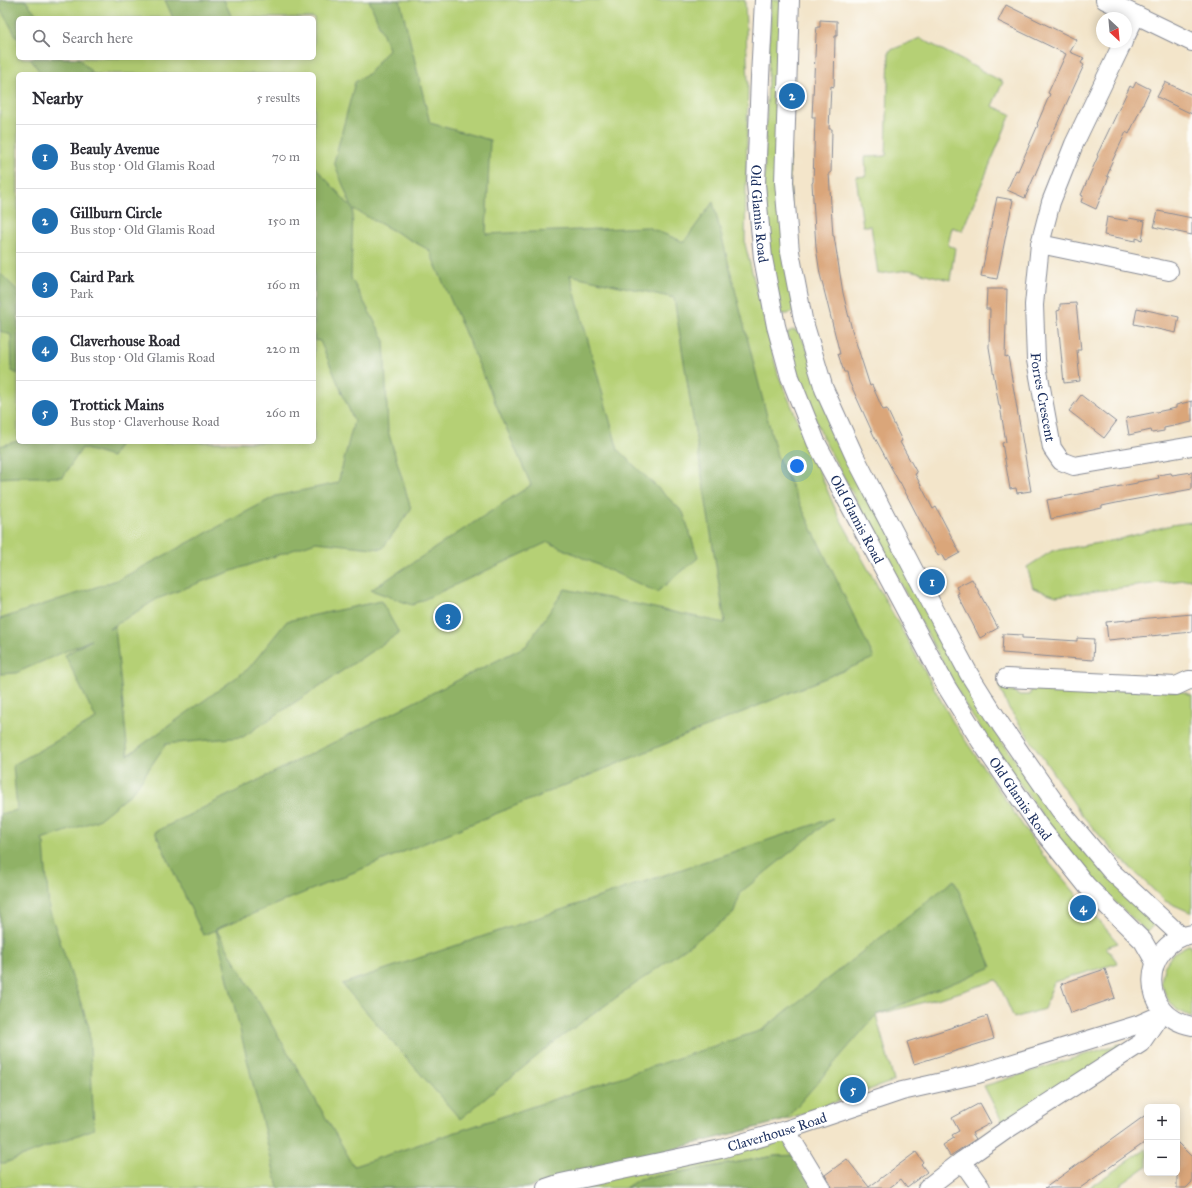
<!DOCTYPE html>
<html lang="en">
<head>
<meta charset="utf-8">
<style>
	body { margin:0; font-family:"IM FELL Great Primer",serif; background:#f2f2f3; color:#2b2b33 }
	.controls { position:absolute; right:12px; bottom:12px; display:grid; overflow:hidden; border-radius:6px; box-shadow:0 2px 10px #0003 }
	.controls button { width:36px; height:36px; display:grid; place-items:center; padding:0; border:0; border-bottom:1px solid #e1e1e2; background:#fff; color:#2b2b33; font:20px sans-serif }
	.compass { position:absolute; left:1096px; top:12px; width:36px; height:36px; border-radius:50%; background:#fff; box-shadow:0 2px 10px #0003; rotate:154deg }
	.you { position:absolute; left:797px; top:466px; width:14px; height:14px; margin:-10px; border:3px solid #fff; border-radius:50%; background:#1a73e8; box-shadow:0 0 0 6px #1a73e833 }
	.badge { display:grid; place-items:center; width:26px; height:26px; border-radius:50%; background:#1f6fb2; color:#fff; font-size:13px; font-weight:700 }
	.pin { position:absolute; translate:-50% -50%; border:2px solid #fff; box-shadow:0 1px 4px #0006 }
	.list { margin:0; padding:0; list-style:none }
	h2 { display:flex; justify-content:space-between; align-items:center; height:52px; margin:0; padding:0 16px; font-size:17px }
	h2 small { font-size:13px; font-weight:400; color:#7c7c81 }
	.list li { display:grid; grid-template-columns:26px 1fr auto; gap:12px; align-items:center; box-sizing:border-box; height:64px; padding:0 16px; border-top:1px solid #e1e1e2 }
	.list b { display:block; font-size:15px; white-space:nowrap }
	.list p { margin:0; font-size:13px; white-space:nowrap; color:#7c7c81 }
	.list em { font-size:13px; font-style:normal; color:#7c7c81 }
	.icon { flex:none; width:22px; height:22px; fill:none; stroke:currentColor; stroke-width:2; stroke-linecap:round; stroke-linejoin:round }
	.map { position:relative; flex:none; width:1192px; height:1188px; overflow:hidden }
	.search { position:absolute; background:#fff; box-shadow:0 2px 10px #0003; left:16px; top:16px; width:300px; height:44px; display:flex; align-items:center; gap:10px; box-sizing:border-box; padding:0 14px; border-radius:6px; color:#7c7c81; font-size:15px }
	.panel { position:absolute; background:#fff; box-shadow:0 2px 10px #0003; left:16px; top:72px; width:300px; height:372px; border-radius:6px }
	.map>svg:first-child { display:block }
	.green { fill:#b5d075; stroke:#68806a; fill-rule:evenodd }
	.forest { fill:#90b266; stroke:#567062 }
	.building { fill:#daa67a }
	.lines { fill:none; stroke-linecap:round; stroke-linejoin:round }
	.minor-casing { stroke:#878a94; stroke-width:20 }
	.minor { stroke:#fff; stroke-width:18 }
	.labels { text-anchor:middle; stroke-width:3; stroke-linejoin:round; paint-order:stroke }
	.street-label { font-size:14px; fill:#1b2f5e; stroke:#fdfcf7 }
</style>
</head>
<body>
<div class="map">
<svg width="1192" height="1188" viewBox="0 0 1192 1188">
	<rect width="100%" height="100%" fill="#fdfcf7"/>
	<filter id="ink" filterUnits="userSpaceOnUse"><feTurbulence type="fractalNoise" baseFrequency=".025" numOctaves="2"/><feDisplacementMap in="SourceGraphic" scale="8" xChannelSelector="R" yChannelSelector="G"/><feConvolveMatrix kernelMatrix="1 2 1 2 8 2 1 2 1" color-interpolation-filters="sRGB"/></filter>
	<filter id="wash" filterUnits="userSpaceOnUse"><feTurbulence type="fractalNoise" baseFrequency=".012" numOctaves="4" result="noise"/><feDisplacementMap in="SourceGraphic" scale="16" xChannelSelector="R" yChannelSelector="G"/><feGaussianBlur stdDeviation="0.9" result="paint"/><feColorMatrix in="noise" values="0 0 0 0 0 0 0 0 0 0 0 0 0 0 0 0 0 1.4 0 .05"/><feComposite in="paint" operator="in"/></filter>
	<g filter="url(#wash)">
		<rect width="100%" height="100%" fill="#f3e5ca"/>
		<g class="green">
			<path d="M0 0H745L748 84 745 244 778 374 837 513 953 722 1042 854 1118 943 1106 947 1118 963 1054 982 1044 1009 1014 1018 997 980 954 994 876 1015 894 1081 785 1120 523 1188H0ZM18 18H314V58H18ZM18 74H314V442H18Z"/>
			<path d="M771 0H785L793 311 788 314H782L770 255 764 184Z"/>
			<path d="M920 38 1003 82 992 106 1011 114 962 231 952 227 948 245 955 248 950 280 909 270 878 274 871 226H863L856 177 866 176 865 157 886 156 889 51Z"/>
			<path d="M792 330 799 332 962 678 987 720 1055 817 1155 923 1147 932 1093 881 1047 822 968 710 823 438 797 373 787 334Z"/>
			<path d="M1192 522V579L1056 596 1033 588 1027 567 1052 551 1116 540 1171 525Z"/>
			<path d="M999 686C1008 687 1013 685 1017 695H1030L1031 690 1036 687 1180 691 1192 695V913L1165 901 1113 851 1081 814 1008 707Z"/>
			<path d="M1188 945H1192V1017L1177 1010 1167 998 1161 983 1164 967 1173 953Z"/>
			<path d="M1119 1044 1122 1049 1004 1125 984 1086Z"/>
			<path d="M786 1130 801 1155 775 1156 639 1179 625 1188H546Z"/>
			<path d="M1145 1149 1147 1152V1166L1116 1188H1089Z"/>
		</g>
		<g class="forest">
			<path d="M0 0H25L40 18H18V39L0 9Z"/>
			<path d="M165 0H224L232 18H173Z"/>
			<path d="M369 0H400L430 123 490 140 486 234 647 227 684 242 713 202 777 456 874 658 216 929 354 1166 762 1030 954 880 992 967 876 1015 785 1120 526 1188H278L216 930 203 935 155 832 526 646 565 589 725 623 674 298 570 275 618 450 683 512 698 558 657 592 548 542 412 605 371 590 531 485 429 250 353 209 351 278 384 339 388 431 411 509 382 549 316 542 209 579 157 599 109 629 115 626 128 755 248 669 287 621 381 601 399 633 243 737 166 744 133 792 98 820 42 840 44 844 49 909 89 1027 94 1129 5 1163H0V814L17 810 13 765 96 719 65 655 91 640 16 673 0 674V619L120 579 276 496 338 483 354 421 320 341 314 340V166L352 208 334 162 355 82 368 74 389 49Z"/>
			<path d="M30 58H78L94 74H41Z"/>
			<path d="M0 273 18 291V374L12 371 11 335 0 331Z"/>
			<path d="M18 441V442H121L112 457 82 448 63 477H16L0 478V446Z"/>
			<path d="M833 818 741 892 733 914 557 1040 460 1119 342 984Z"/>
			<path d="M801 1155 820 1188H625L639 1179 775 1156Z"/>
		</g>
		<g id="blocks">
			<g class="building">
				<path d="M1006 5 1077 40 1070 52 1084 58 1081 63 1084 65 1052 135 1025 198 1007 190 1016 170 1018 171 1038 125 1037 124 1050 94 1048 93 1066 54 998 21Z"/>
				<path d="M820 20 837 21V36H835L834 87 831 86 829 129H832L831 173H829L833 236H834L843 293 852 330 870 386 872 385 883 410 887 409 902 441 900 442 917 473 915 474 933 509 936 507 960 553 945 561 941 554 938 556 900 482H899L874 436 849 381 847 372H844L838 354H840L820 274 816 247 812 183 813 182 814 151 815 117H812L816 35 817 27H820Z"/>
				<path d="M1136 82 1150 89 1129 134 1126 132 1109 168 1110 169 1107 176 1109 177 1096 209 1081 202 1083 196 1081 195 1098 156 1097 155 1130 86 1133 88Z"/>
				<path d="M1165 82 1192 95V114L1157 97Z"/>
				<path d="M997 197 1013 200 997 279 981 276Z"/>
				<path d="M1158 211 1192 218V235L1154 227Z"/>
				<path d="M1107 217 1128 221 1129 218 1145 221 1142 240 1136 238V241L1104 235Z"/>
				<path d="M987 289H1007L1005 357 1008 356 1031 491 1017 493 1016 488 1010 489 1002 443 1006 442 1000 406H999L989 347 990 309H986Z"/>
				<path d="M1076 303 1081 350H1077L1080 381 1064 383 1057 311 1060 310V304Z"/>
				<path d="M1137 308 1179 317 1176 333 1134 324Z"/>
				<path d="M1081 395 1116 422 1104 438 1069 411Z"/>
				<path d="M1192 401V422L1164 428V431L1152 433 1151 430 1129 435 1126 418 1176 408V405Z"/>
				<path d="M1192 472V489L1126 501 1102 506V508L1051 519 1047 500 1137 483V482L1159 478 1158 475 1171 473 1172 475Z"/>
				<path d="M972 579 998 628 980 638 957 594 959 593 956 587Z"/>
				<path d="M1192 614V632L1108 640 1106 622Z"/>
				<path d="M1003 634 1022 635V638L1047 639 1077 641V638L1094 639 1093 660 1002 653Z"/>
				<path d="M1105 969 1115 998 1071 1013 1061 984Z"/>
				<path d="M987 1016 994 1039 914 1064 907 1042Z"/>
				<path d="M980 1103 991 1123 972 1133 976 1139 950 1156 943 1145 954 1138 952 1135 959 1131 952 1118Z"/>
				<path d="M1147 1114V1141L1080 1188H1045Z"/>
				<path d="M1177 1142 1192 1157V1182L1186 1188H1177Z"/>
				<path d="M916 1152 923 1162 921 1164 927 1172 907 1187 901 1179 889 1188H831L830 1183 825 1175 847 1159 869 1187Z"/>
			</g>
		</g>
	</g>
	<g filter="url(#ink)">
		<use href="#blocks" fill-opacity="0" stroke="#878a94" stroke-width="1"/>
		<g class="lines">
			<defs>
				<g id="minor">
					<path id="s1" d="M764 0 760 77 756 184 763 258 776 326 790 377 816 442 946 686 981 742 1039 826 1087 886 1143 941 1155 962"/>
					<path d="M790 0 784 182 790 252 803 319 824 389 854 455 923 588 969 674 1001 725 1060 810 1111 871 1181 936"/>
					<path d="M1105 0 1192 42"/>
					<path d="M1126 36 1136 15"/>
					<path id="s2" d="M1123 42 1074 144 1051 202 1040 244 1034 305 1036 360 1052 448 1061 461 1074 466 1192 446"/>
					<path d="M1040 244 1169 271"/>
					<path d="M1006 678 1176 686 1189 680H1192"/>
					<path d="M1192 934C1139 945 1139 1016 1192 1026"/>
					<path d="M786 1130 821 1188"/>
					<path d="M962 1161 981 1188"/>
					<path id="s3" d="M546 1188 561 1183 721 1149 786 1130 902 1091 978 1074 1140 1024 1165 1013"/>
					<path d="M927 1188 962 1161 1006 1130 1141 1043 1160 1015"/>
				</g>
			</defs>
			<use href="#minor" class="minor-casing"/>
			<use href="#minor" class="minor"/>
		</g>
	</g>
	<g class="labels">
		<g class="street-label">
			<text dy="5" stroke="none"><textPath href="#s1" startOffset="214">Old Glamis Road</textPath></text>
			<text dy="5" stroke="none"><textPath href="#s2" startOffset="373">Forres Crescent</textPath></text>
			<text dy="5" stroke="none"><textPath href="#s1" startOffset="538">Old Glamis Road</textPath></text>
			<text dy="5" stroke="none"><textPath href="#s1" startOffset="862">Old Glamis Road</textPath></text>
			<text dy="5" stroke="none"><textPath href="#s3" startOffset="238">Claverhouse Road</textPath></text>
		</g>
	</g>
</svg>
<div class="controls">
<button>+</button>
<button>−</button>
</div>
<svg class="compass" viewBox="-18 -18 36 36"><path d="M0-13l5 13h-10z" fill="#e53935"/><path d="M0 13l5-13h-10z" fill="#7c7c81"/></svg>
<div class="you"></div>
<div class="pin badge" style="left:932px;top:582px">1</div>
<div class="pin badge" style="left:792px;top:96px">2</div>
<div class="pin badge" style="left:448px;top:617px">3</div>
<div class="pin badge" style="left:1083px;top:908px">4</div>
<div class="pin badge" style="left:853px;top:1090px">5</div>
<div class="search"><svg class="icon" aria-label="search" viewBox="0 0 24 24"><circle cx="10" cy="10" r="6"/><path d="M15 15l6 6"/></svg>Search here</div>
<section class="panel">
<h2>Nearby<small>5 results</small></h2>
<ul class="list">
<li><span class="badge">1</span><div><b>Beauly Avenue</b><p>Bus stop · Old Glamis Road</p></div><em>70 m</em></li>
<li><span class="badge">2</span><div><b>Gillburn Circle</b><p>Bus stop · Old Glamis Road</p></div><em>150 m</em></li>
<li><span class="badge">3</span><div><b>Caird Park</b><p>Park</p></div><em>160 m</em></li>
<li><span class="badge">4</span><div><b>Claverhouse Road</b><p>Bus stop · Old Glamis Road</p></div><em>220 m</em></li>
<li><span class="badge">5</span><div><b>Trottick Mains</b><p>Bus stop · Claverhouse Road</p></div><em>260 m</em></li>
</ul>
</section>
</div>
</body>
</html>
